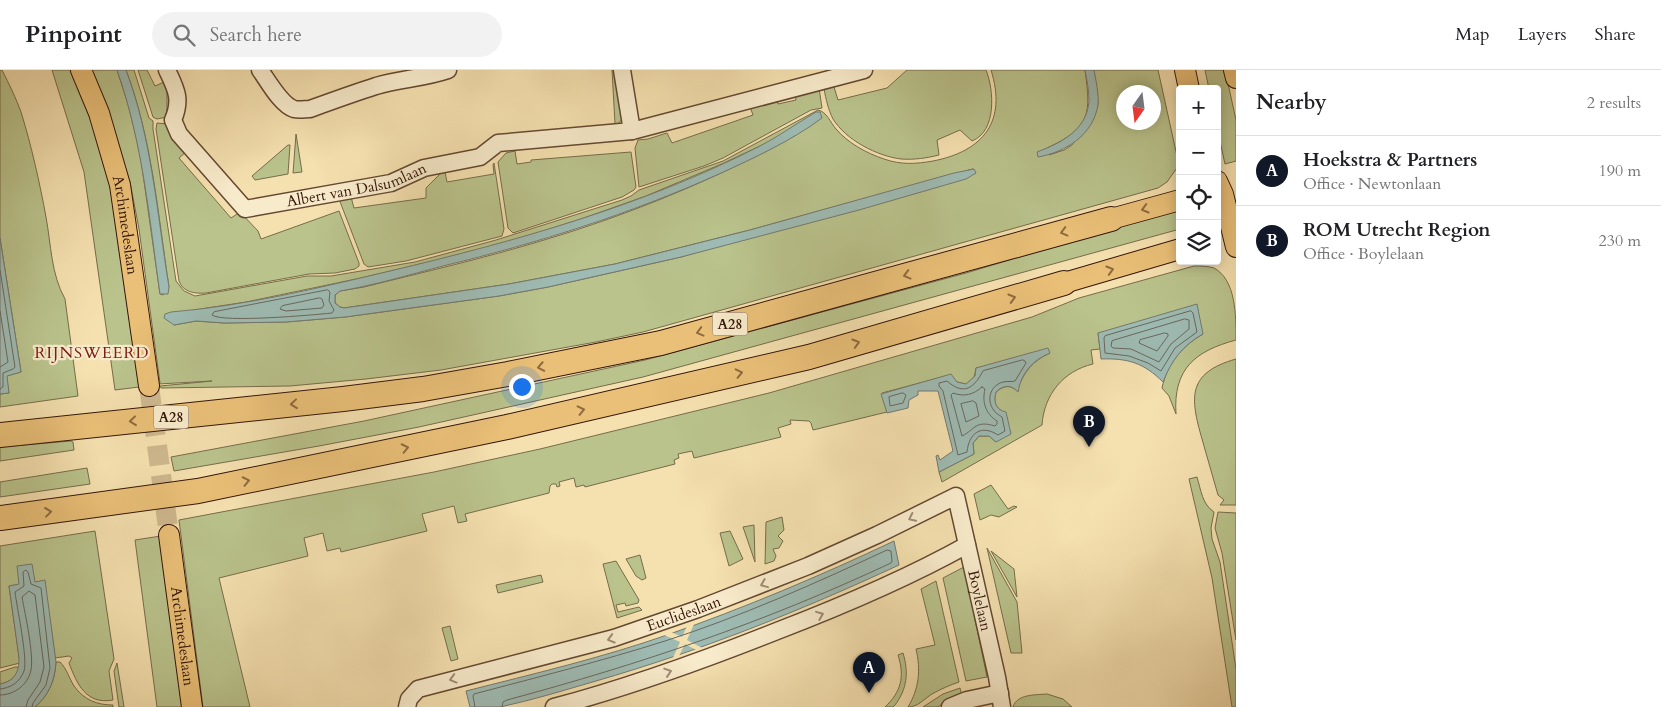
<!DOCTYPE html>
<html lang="en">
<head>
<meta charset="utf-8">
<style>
	body { margin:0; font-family:Cardo,serif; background:#f2f2f2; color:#202124 }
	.controls { position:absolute; right:15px; top:15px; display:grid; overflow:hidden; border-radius:5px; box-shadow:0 2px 12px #0003 }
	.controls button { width:45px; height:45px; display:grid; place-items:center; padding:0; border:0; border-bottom:1px solid #e0e0e0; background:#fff; color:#202124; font:25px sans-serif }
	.compass { position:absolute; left:1116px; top:15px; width:45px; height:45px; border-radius:50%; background:#fff; box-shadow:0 2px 12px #0003; rotate:194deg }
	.you { position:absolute; left:521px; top:316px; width:18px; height:18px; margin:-12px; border:4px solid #fff; border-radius:50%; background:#1a73e8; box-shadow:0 0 0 8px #1a73e833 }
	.badge { display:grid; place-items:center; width:32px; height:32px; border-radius:50%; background:#111827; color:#fff; font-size:16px; font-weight:700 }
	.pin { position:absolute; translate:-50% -41px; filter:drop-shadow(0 1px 2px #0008) }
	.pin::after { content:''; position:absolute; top:26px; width:18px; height:15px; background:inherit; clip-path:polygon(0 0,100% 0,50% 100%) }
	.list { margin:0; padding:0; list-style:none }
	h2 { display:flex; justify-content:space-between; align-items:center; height:65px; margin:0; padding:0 20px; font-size:21px }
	h2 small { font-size:16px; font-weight:400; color:#757577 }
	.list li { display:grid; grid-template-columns:32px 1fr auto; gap:15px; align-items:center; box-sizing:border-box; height:70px; padding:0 20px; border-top:1px solid #e0e0e0 }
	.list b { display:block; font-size:19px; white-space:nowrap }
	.list p { margin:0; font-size:16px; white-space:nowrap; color:#757577 }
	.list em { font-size:16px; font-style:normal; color:#757577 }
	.icon { flex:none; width:28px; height:28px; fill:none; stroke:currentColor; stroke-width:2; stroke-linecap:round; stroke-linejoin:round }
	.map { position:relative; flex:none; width:1236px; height:637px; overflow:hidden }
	header { display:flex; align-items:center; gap:30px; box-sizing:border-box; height:70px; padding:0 25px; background:#fff; border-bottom:1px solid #e0e0e0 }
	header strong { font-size:24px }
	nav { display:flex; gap:28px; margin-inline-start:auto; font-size:18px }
	.search { width:350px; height:45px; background:#f2f2f2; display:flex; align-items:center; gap:12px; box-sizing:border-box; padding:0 18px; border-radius:28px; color:#757577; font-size:19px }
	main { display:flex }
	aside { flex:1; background:#fff }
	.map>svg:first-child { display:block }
	.green { fill:#bac38c; stroke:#776c4a; fill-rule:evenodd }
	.water { fill:#9ebbb3; stroke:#74796f }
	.pier { fill:#f5e0af }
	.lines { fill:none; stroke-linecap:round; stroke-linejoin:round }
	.shore { stroke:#69685e; stroke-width:1 }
	.major-tunnel { stroke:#ceb78e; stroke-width:20; stroke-dasharray:20 10; stroke-linecap:butt }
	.minor-casing { stroke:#644832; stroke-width:19 }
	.major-casing { stroke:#341509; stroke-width:22 }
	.highway-casing { stroke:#341509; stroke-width:26 }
	.minor { stroke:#f8ebcb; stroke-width:16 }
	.major { stroke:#eac078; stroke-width:20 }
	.highway { stroke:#eac078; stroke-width:24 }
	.oneway { stroke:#8f6a40 }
	.oneway2 { stroke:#a08b74 }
	.labels { text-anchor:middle; stroke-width:4.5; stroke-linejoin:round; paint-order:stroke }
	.shield { fill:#f8ebcb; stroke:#6f5543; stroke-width:1 }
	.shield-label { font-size:14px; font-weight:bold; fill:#341509 }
	.street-label { font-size:15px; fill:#341509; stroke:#f8ebcb }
	.neighbourhood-label { font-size:16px; letter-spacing:1px; fill:#7a1f14; stroke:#f8ebcb }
</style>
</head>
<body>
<header>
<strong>Pinpoint</strong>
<div class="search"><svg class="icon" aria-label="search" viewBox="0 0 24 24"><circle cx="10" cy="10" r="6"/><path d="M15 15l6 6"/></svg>Search here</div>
<nav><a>Map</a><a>Layers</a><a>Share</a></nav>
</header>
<main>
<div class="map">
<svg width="1236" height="637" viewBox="0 0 1236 637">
	<rect width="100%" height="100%" fill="#f5e0af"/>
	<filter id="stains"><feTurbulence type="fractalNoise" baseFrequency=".004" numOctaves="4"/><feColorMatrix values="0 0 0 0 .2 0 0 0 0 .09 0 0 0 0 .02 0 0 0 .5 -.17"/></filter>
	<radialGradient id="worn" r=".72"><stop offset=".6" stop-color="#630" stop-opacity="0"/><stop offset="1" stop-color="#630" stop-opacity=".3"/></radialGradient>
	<g class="green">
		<path d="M0 0H2C9 14 16 28 21 42 31 74 40 114 46 147 51 174 51 204 65 229L78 326 0 337V324L9 323 6 306 21 302 0 168Z"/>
		<path d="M52 0H70L92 48 101 77 110 115 139 317 115 320 84 102Z"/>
		<path d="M89 0H117L128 34 140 83 160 224 163 225 169 217C158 145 152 69 126 0H134L149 48 153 51V59L176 211 184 221 195 226 307 206H331L415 192 496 170 622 130 631 126 639 120 723 91 818 40C827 42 830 52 836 59 848 73 866 83 884 89 901 95 916 94 933 91 984 81 1007 51 991 0H1085C1091 44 1091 58 1047 78L1049 85 1064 80 1072 75 1098 33 1094 0H1158L1179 95 1167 112 1158 118 643 262 596 272 441 300 366 309 290 316 161 318 160 316 212 311 158 314 160 313 139 159 130 112ZM1124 22H1154V52H1124ZM796 65C716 109 631 144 544 170 485 188 424 202 364 217L340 221 335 225V233L340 237 344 238 509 214 615 194 750 160 973 99 681 187 548 217 499 226 345 247 286 252 224 253 196 251 174 255 194 240 246 232 361 208 472 182 512 171 581 149 646 126 724 93 760 76Z"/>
		<path d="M138 0H147L155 16 164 12 167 17V47L157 49 153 47Z"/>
		<path d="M612 0H614L622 49 617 55 615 54Z"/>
		<path d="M907 0H986C994 20 997 61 972 71L960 60 937 70 939 85C927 88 914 90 901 89 877 86 846 70 833 49 828 39 826 29 824 19L834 17 838 30 887 18Z"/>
		<path d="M1205 0H1225L1236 50V91L1225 94 1217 58V19H1209Z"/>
		<path d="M819 18 822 38 811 40 723 88 704 96 639 117 635 78 638 70 648 69 667 63 672 73 753 45 750 37 777 30 778 34 796 30 795 24Z"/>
		<path d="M157 53 168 54 186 82 179 88 231 148 240 142 258 161 261 169 339 141 359 193V196L355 199 335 203 309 204 206 223C194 224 183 222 179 211L156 59Z"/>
		<path d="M296 64 302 102 293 103Z"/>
		<path d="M288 75H290L288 104 255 110 252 106Z"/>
		<path d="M515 81 517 94 531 92V90L631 82 636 117 634 120 622 127 513 163 508 158 498 92 506 83Z"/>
		<path d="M494 93 504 159 502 166 406 191 368 197 364 194 339 129 351 127 354 138 426 128V118L443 101 445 102 447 112 494 104 493 95Z"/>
		<path d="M1180 139V159L643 307 419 357 319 376 174 401 171 387 364 351 645 290 966 203Z"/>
		<path d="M1194 196C1200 196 1208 196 1214 198 1236 210 1236 245 1236 270 1195 281 1173 299 1176 344L1169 326 1162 318C1167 294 1182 276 1203 264L1098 263 1100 279 1091 280 1093 294C1063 301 1044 325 1042 355L942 412 939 402 974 384 973 373 979 366H989L996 372 1003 342C995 337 993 331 996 322 1003 316 1010 314 1017 321 1023 303 1032 291 1050 283L976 298 974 308 966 314 957 312 950 305 882 323 887 342 813 360 811 353 809 351 790 350 791 354 778 358 781 367 694 388 692 381 678 384 679 388 674 390 675 394 585 417 584 415 576 417 574 408 559 412 560 416 557 417 556 414H552L550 416 549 423 465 444 467 451 458 453 454 436 422 444 427 461 341 482 340 478 327 481 323 463 304 468 308 486 219 508 250 637H203L179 450 434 402 540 379 769 323 1032 247 1079 228Z"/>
		<path d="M1236 289V435H1220L1224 430 1218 425C1213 406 1207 388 1202 369 1190 327 1187 303 1236 289Z"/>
		<path d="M71 371 73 372 74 380 0 391V377Z"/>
		<path d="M87 398 90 414 0 427V412Z"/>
		<path d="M1197 407C1201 420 1202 434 1214 442L1211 458 1212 469 1220 492 1236 599V637H1232L1212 508 1189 409Z"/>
		<path d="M991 415 1008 439 1014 436 1017 437 999 447 991 445 980 450 974 424Z"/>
		<path d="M1218 442 1236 443V570L1222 483 1215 458Z"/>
		<path d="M782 447 784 460 778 466 783 471 779 478 773 479 776 486 774 491 765 494 766 452Z"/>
		<path d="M754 455 755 492 743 457Z"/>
		<path d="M95 461 114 589 109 601 113 630C86 635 77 614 69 593L72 588 69 586 55 588 44 511 9 516 20 593 0 598V476Z"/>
		<path d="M730 461 743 489 729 496 720 463Z"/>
		<path d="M161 466 183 637H157L135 470Z"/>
		<path d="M987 478 1017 532 1022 583H1011Z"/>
		<path d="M991 481 1014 499 1017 527Z"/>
		<path d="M640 485 646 508 642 510 636 506 626 489Z"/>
		<path d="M616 491 639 530 638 533 626 536 625 533 616 535 618 542 639 537 642 540 617 548 603 494Z"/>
		<path d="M964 497 987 607 966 611 943 508Z"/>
		<path d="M541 505 543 512 498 523 496 515Z"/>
		<path d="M936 511 959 612C950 615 941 619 932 624 924 629 918 637 908 637 919 619 921 600 916 579L935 575 921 519Z"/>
		<path d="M450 556 458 589 451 591 442 558Z"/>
		<path d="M903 583C909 603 907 619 895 635L893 637H885C901 622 905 607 898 585Z"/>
		<path d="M56 592H60C67 599 69 608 74 616 84 630 97 635 113 635V637H35C49 625 55 610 56 592Z"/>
		<path d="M117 593 124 637H119L114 601Z"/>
		<path d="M15 597H20C17 607 11 612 0 614V602Z"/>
		<path d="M960 618 962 626 937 637H923L943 624Z"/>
		<path d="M1047 624 1063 629 1072 637H1013C1017 624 1035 625 1047 624Z"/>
	</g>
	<g class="water">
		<path d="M117 0H126C152 69 157 144 169 217L168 224H160C149 147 143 74 117 0Z"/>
		<path d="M1085 0H1094C1096 11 1099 24 1098 35 1093 65 1066 82 1038 87L1037 82C1061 73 1087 60 1089 31 1089 21 1087 10 1085 0Z"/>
		<path d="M816 42H820L822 48C791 71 754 88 719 104 630 144 538 173 443 196 409 205 375 215 340 221L335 225V233L340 237 344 238 509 214 615 194 750 160 954 103 974 99 976 103 966 109 859 140 681 187 548 217 499 226 345 247 286 252 224 253 196 251 174 255 164 248 165 244 171 242C245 236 318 218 390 201 516 171 642 136 758 77 778 67 797 53 816 42Z"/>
		<path d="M0 168 21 302 7 306 9 323 0 324Z"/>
		<path d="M1197 234 1203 264C1183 275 1171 291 1163 312 1144 293 1128 288 1101 289L1098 263Z"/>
		<path d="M1048 278 1050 283C1033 290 1021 303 1018 322 1011 314 1003 315 996 322 993 332 996 340 1006 342L1011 364 996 372 989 366H979L973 373 974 384 939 402 936 386 938 385 940 390 953 381 938 321H918V325L909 330 908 338 887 343 881 324 951 304 957 312 966 314 975 306 976 298Z"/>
		<path d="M894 471 899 495C800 541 700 581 596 611 565 620 533 630 500 637 491 637 480 637 470 637L466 621C533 604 601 588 667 565 744 538 820 506 894 471Z"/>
		<path d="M32 494 35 512 45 510 56 592C55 610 49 625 35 637H0V614C15 611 19 602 19 588L9 516 19 514 17 496Z"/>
	</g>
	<path class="pier" d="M695 552 687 570 704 579 698 581 685 574 678 588 672 590 680 572 662 564 669 561 682 567 688 554Z"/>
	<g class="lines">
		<g class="shore">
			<path d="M0 200 15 297 13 299 3 303V317L0 319"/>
			<path d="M328 220 330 222 329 231 334 240 332 243C313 245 223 253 212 245L214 242Z"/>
			<path d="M320 228 322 229 324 235 322 238 286 241 280 239 282 236Z"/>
			<path d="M0 241 8 292 0 297"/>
			<path d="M1191 241 1193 243 1197 262 1175 278 1161 301 1148 293 1129 286 1105 283 1104 268 1105 266Z"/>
			<path d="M1185 249 1189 250V259L1171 274 1159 292 1131 279 1113 278 1111 276 1112 271Z"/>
			<path d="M1165 263 1168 264V266L1157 281 1139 273 1140 270Z"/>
			<path d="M1023 290 1025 291 1026 293 1015 311C1011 312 1007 311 1003 312 991 315 986 329 993 339 995 343 999 345 1002 347L1005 361 998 365C981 354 969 363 967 382L958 385 943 321 939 316V313L947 311C964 326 974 318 983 301Z"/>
			<path d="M982 317 985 319C982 332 985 343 997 351V354L995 356C975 350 976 359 962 366L951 325 953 323C964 327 973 325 982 317Z"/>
			<path d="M903 323 906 325 903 333 890 336 889 327Z"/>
			<path d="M973 331 976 333 979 346 966 352 961 334Z"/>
			<path d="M0 619C11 618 20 612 24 601 28 589 17 538 15 522L24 516 23 502 26 500 28 502 31 514 41 518 50 598 46 615 33 633 32 637"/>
			<path d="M0 625C14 625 28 615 31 600 34 584 25 544 22 527L29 521 35 525 44 597 40 612 28 630 26 637"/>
			<path d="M475 637 473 626 474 624C538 607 602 591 665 571 740 547 816 513 887 480L891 481 892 491 891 493C765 552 641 594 507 630L503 632 502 637"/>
		</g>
		<path class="major-tunnel" d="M149 316 169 465"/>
		<defs>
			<g id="minor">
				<path id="s1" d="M167 0C176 19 182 29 173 50L179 64 245 139 391 113 424 98 480 87 498 73 632 61 864 0"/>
				<path d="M260 0C268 11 281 35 294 39 299 40 305 39 310 39 332 31 354 23 376 16 400 9 425 8 448 0"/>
				<path d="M622 0 632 61"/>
				<path id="s2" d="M407 637 409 629 418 619 614 568 698 539 808 496 877 465 956 426 997 607 1002 637"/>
				<path d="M554 637C630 617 704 590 777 561 842 536 906 509 967 475"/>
				<path d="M950 637 967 630 1000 623"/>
			</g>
			<g id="major">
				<path id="s3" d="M81 0 99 43 120 115 149 316"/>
				<path d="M1185 0 1189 19"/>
				<path d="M1234 0 1236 8"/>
				<path d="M1217 111 1223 124 1236 177"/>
				<path d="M1111 149 1180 130"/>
				<path d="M1064 213 1180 179"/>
				<path id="s4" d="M169 465 192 637"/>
			</g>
			<g id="highway">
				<path d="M0 365 343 329 423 319 508 304 661 273 1111 149"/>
				<path d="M0 448 198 421 507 357 809 287 1064 213"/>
			</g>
		</defs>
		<use href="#minor" class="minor-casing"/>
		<use href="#major" class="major-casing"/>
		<use href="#highway" class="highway-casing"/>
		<use href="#minor" class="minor"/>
		<use href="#major" class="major"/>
		<use href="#highway" class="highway"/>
	</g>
	<defs><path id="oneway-chevron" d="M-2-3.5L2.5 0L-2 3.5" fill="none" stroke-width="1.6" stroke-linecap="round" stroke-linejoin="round" transform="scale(1.25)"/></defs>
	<g class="oneway">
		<use href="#oneway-chevron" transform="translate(1145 139) rotate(164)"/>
		<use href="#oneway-chevron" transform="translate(1064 162) rotate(165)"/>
		<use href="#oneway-chevron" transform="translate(1110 200) rotate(-16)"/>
		<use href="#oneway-chevron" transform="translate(907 205) rotate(165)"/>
		<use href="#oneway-chevron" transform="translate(1012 228) rotate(-16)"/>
		<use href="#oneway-chevron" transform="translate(700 262) rotate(165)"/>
		<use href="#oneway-chevron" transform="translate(856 273) rotate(-16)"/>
		<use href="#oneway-chevron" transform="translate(541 297) rotate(169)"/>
		<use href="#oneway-chevron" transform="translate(739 303) rotate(-13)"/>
		<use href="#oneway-chevron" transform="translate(294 334) rotate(174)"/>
		<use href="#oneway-chevron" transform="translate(581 340) rotate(-13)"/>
		<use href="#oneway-chevron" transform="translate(133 351) rotate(174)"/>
		<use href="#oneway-chevron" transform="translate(405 378) rotate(-12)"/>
		<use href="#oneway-chevron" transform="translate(246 411) rotate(-12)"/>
		<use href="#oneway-chevron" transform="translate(48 442) rotate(-7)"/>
	</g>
	<g class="oneway2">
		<use href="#oneway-chevron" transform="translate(912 448) rotate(154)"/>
		<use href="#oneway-chevron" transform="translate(764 514) rotate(158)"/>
		<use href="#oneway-chevron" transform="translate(820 545) rotate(-22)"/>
		<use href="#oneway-chevron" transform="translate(611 569) rotate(164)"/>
		<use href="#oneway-chevron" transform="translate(668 602) rotate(-18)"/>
		<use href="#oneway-chevron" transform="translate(453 609) rotate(165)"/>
	</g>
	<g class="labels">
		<g class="shield">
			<rect x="712.5" y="242.5" width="35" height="23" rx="4"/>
			<rect x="153.5" y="335.5" width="35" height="23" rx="4"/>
		</g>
		<g class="shield-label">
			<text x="730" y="259">A28</text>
			<text x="171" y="352">A28</text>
		</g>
		<g class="street-label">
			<text dy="5" stroke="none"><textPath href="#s1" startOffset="282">Albert van Dalsumlaan</textPath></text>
			<text dy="5" stroke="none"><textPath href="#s3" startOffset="162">Archimedeslaan</textPath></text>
			<text dy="5" stroke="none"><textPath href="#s2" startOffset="702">Boylelaan</textPath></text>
			<text dy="5" stroke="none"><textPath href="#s2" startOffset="298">Euclideslaan</textPath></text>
			<text dy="5" stroke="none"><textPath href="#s4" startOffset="102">Archimedeslaan</textPath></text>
		</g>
		<g class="neighbourhood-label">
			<text x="92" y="288">RIJNSWEERD</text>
		</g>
	</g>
	<rect width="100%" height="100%" filter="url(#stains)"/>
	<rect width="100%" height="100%" fill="url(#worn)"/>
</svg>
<div class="controls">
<button>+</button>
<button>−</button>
<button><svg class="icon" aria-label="locate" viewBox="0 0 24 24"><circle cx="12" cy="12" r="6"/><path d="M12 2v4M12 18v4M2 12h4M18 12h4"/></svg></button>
<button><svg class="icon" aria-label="layers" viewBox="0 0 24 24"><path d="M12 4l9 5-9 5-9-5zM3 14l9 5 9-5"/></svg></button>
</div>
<svg class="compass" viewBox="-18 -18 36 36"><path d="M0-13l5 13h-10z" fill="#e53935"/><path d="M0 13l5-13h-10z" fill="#757577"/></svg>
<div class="you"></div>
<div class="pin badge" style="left:869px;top:623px">A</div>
<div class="pin badge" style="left:1089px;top:377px">B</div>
</div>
<aside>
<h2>Nearby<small>2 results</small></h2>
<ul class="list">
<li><span class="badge">A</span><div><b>Hoekstra &amp; Partners</b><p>Office · Newtonlaan</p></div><em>190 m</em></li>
<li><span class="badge">B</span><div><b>ROM Utrecht Region</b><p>Office · Boylelaan</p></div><em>230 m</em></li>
</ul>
</aside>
</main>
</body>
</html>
